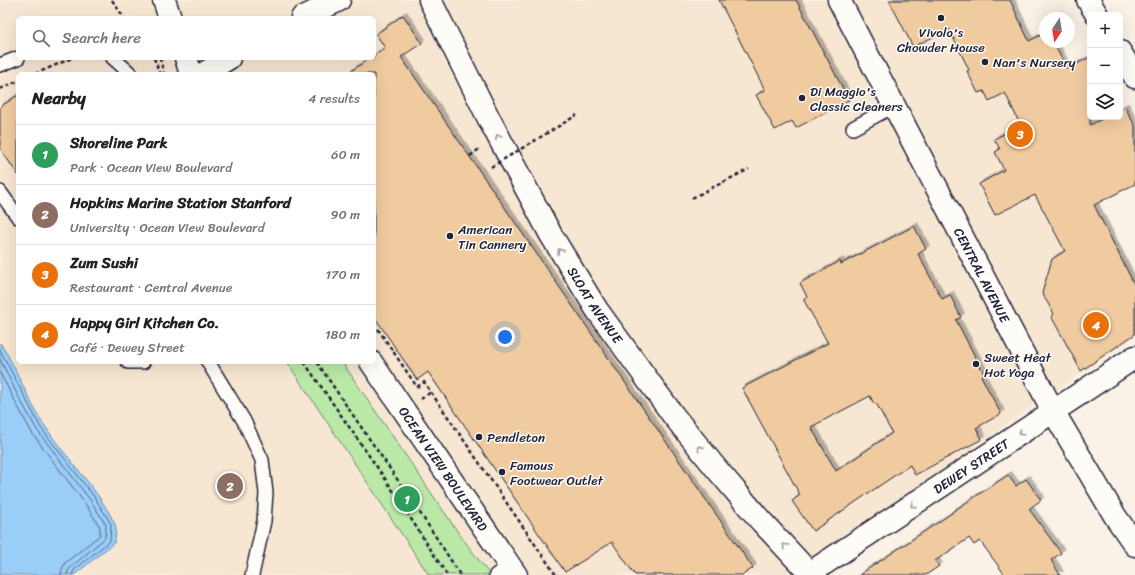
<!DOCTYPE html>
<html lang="en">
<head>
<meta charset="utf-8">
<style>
	body { margin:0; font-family:Sriracha,sans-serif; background:#f2f2f2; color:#202124 }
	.controls { position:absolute; right:12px; top:12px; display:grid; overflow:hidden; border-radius:6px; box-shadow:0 4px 16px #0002 }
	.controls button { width:36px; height:36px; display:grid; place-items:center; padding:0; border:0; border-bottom:1px solid #e0e0e0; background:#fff; color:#202124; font:20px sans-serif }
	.compass { position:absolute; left:1039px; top:12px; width:36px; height:36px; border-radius:50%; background:#fff; box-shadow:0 4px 16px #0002; rotate:192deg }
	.you { position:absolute; left:505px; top:337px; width:14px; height:14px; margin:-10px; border:3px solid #fff; border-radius:50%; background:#1a73e8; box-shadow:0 0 0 6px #1a73e833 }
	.badge { display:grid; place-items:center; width:26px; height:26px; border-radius:50%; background:#22223b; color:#fff; font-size:13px; font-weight:700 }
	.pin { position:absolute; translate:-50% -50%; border:2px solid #fff; box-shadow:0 1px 4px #0006 }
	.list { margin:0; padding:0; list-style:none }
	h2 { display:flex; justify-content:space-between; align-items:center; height:52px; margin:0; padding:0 16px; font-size:17px }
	h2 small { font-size:13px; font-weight:400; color:#757577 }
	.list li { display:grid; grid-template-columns:26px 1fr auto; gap:12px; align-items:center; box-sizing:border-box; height:60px; padding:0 16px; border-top:1px solid #e0e0e0 }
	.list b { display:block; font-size:15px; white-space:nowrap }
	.list p { margin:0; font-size:13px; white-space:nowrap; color:#757577 }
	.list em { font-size:13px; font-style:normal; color:#757577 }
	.icon { flex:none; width:22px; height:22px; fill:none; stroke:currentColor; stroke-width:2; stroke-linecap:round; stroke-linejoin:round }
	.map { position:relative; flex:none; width:1135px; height:575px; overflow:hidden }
	.search { position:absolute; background:#fff; box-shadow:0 4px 16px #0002; left:16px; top:16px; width:360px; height:44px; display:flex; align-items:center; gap:10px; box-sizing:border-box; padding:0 14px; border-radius:6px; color:#757577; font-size:15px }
	.panel { position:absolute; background:#fff; box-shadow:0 4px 16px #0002; left:16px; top:72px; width:360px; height:292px; border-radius:6px }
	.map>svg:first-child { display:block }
	.built { fill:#f7e6d1; fill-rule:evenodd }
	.green { fill:#bae9a7; stroke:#6e8671 }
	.water { fill:#9acdf8; stroke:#6a89ac }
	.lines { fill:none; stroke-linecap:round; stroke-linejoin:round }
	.shore { stroke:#526687; stroke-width:1 }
	.building { fill:#f0cba0; stroke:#22223b; fill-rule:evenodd; filter:url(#shadow) }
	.service-casing { stroke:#22223b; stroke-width:16 }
	.minor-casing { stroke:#22223b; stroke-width:25 }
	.tertiary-casing { stroke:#22223b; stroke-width:25 }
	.secondary-casing { stroke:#22223b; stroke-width:25 }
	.path { stroke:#22223b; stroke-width:2.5; stroke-dasharray:4 3; stroke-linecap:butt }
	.service { stroke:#fdfcf7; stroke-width:13 }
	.minor { stroke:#fdfcf7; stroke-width:22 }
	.tertiary { stroke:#fdfcf7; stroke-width:22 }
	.secondary { stroke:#fdfcf7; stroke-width:22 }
	.path-bridge { stroke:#22223b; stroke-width:2.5; stroke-dasharray:4 3; stroke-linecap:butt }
	.oneway { stroke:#9a9aa2 }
	.poi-dot { fill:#22223b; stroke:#fdfcf7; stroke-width:1.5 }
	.labels { text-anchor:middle; stroke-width:3; stroke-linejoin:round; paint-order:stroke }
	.poi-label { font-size:13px; fill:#22223b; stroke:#fdfcf7; text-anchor:start }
	.street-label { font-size:13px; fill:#22223b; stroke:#fdfcf7 }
</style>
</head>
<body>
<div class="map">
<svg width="1135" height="575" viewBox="0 0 1135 575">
	<defs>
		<filter id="shadow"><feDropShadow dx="3.5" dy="-3.5" stdDeviation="0" flood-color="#0004"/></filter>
	</defs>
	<rect width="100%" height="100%" fill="#faf2e6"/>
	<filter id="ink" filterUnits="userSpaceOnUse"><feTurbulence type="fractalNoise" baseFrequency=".025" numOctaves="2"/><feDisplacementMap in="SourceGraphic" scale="8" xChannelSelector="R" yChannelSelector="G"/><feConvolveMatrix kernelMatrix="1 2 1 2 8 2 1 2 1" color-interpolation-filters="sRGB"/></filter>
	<g filter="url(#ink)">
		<path class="built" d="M0 0H977L1135 278V337L1018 416 807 575H490L460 535 342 362H374V74H18V362H287L429 575H74L115 543 98 496 45 426 25 390 7 353 0 343ZM18 18H374V58H18Z"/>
		<path class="green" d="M287 362H342L460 535 490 575H429Z"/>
		<path class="water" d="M0 343C18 369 27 400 45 426 66 459 96 486 114 522 117 527 115 536 115 542L74 575H0Z"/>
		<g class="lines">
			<g class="shore">
				<path d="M0 350 41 428 95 498 111 524 110 541 74 570 72 575"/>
				<path d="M0 359 17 394 37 430 91 501 106 525 105 538 71 567 68 571 67 575"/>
				<path d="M0 373 32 433 86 505 100 527V535L65 563 62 569 61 575"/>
			</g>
		</g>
		<g class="building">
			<path d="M719 0H796L849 100 796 128 792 121 775 130 756 95 765 90Z"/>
			<path d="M889 0H1010L1029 41 1045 33V42H1053L1067 69 1090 57V125L1106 117H1120V109L1125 107 1135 126V184L1094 205 1135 286V334L1081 371 1051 316 1054 314 1042 293 1052 259 1065 251 1035 195 995 215 979 184 1004 170 995 152 1000 149 994 139 1021 126 1005 93 989 101 984 91 978 93 967 71 969 70 949 29 913 47Z"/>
			<path d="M403 15 422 43 401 57 753 568 743 575H635L612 542 565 572 428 372 417 380 374 316V74H347L370 58H374V55L385 48 376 34Z"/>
			<path d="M18 95V175L0 148V107Z"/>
			<path d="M914 226 926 249 918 254 942 299 950 295 961 317 956 320 984 374 981 376 1001 414 976 428 982 439 915 475 910 465 813 531 792 501 800 495 742 388 828 343 803 299 807 297 800 283 840 261 841 264ZM870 396 874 404 876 403 892 433 836 471 811 427Z"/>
			<path d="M1008 475 1016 486 1026 479 1041 500 1029 509 1061 553 1051 560 1060 575H1005L980 541 974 545 969 538 935 561 939 566 926 575H859L952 513V512Z"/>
		</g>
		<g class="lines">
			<defs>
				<g id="service">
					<path d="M113 58 131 74"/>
					<path d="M0 65 18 58"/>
					<path d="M853 128 895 105"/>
					<path d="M0 192 18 217"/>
					<path d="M128 362H143"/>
					<path d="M208 362 244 421 262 460 266 493 264 521 252 575"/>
					<path d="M496 575 510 566"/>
				</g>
				<g id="minor">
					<path id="s1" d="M430 0 489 119 551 235 597 310 673 415 715 467 761 521 811 575"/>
					<path d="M1088 0 1097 15"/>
					<path d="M302 18 339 0"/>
					<path d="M1120 52 1135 77"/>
					<path d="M203 74 229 58"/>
					<path id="s2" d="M807 575 1135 357"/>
				</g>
				<g id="tertiary">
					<path id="s3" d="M839 0 1053 411 1115 516 1135 545"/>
				</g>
				<g id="secondary">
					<path d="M164 0 170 18"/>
					<path d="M186 58 191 74"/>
					<path id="s4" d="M371 362 516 575"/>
				</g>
			</defs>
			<use href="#service" class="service-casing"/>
			<use href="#minor" class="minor-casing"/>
			<use href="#tertiary" class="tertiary-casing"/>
			<use href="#secondary" class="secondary-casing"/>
			<g class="path">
				<path d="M112 0 124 18"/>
				<path d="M154 58 160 74"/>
				<path d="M160 58 164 74"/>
				<path d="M35 74 72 58"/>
				<path d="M0 89 18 81"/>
				<path d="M470 156 478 150 480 152"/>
				<path d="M692 198 749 169"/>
				<path d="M374 323 417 387 424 382 556 575"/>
				<path d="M304 362 388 483 447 575"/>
				<path d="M317 362C364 433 415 502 460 575"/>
				<path d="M421 399 431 392"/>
			</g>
			<use href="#service" class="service"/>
			<use href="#minor" class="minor"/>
			<use href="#tertiary" class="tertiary"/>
			<use href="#secondary" class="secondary"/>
			<path class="path-bridge" d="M491 167 577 115"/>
		</g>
		<defs><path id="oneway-chevron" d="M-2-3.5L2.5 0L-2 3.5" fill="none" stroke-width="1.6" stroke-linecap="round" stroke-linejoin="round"/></defs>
		<g class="oneway">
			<use href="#oneway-chevron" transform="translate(498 137) rotate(-118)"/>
			<use href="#oneway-chevron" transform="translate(560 251) rotate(-122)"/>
			<use href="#oneway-chevron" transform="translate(1021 433) rotate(146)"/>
			<use href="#oneway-chevron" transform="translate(700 448) rotate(-129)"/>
			<use href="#oneway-chevron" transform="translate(913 505) rotate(146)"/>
			<use href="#oneway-chevron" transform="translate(785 546) rotate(-133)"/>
		</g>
	</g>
	<g class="poi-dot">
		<circle cx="941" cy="18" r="4"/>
		<circle cx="985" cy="62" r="4"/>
		<circle cx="802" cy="98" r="4"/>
		<circle cx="450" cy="236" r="4"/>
		<circle cx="976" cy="364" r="4"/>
		<circle cx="479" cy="437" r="4"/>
		<circle cx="502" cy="472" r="4"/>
	</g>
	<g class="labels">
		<g class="poi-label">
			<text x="941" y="37" text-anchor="middle">Vivolo's<tspan x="941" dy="15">Chowder House</tspan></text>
			<text x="993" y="67">Nan's Nursery</text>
			<text x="810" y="96">Di Maggio's<tspan x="810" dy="15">Classic Cleaners</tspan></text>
			<text x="458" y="234">American<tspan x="458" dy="15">Tin Cannery</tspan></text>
			<text x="984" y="362">Sweet Heat<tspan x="984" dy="15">Hot Yoga</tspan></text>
			<text x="487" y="442">Pendleton</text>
			<text x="510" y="470">Famous<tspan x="510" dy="15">Footwear Outlet</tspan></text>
		</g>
		<g class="street-label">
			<text dy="5" stroke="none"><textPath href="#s3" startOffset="310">CENTRAL AVENUE</textPath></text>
			<text dy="5" stroke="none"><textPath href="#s1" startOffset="347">SLOAT AVENUE</textPath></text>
			<text dy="5" stroke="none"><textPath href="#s2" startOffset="197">DEWEY STREET</textPath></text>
			<text dy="5" stroke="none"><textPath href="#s4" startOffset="129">OCEAN VIEW BOULEVARD</textPath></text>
		</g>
	</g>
</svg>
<div class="controls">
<button>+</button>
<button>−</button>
<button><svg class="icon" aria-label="layers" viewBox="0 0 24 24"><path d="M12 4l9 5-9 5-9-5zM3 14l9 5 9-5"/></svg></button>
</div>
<svg class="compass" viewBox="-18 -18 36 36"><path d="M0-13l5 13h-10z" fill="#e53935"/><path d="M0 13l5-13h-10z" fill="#757577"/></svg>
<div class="you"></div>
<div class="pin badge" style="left:407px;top:499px;background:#2e9e5b">1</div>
<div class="pin badge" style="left:230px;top:486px;background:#8d6e63">2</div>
<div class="pin badge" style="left:1020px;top:134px;background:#e8710a">3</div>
<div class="pin badge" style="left:1096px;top:325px;background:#e8710a">4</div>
<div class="search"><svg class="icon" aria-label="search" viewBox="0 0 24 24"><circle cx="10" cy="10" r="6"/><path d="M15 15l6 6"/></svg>Search here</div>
<section class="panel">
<h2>Nearby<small>4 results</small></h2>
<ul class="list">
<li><span class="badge" style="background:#2e9e5b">1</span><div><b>Shoreline Park</b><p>Park · Ocean View Boulevard</p></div><em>60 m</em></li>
<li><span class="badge" style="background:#8d6e63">2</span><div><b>Hopkins Marine Station Stanford</b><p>University · Ocean View Boulevard</p></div><em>90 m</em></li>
<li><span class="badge" style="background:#e8710a">3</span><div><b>Zum Sushi</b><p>Restaurant · Central Avenue</p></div><em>170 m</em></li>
<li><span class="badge" style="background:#e8710a">4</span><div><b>Happy Girl Kitchen Co.</b><p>Café · Dewey Street</p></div><em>180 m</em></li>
</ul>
</section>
</div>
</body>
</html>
